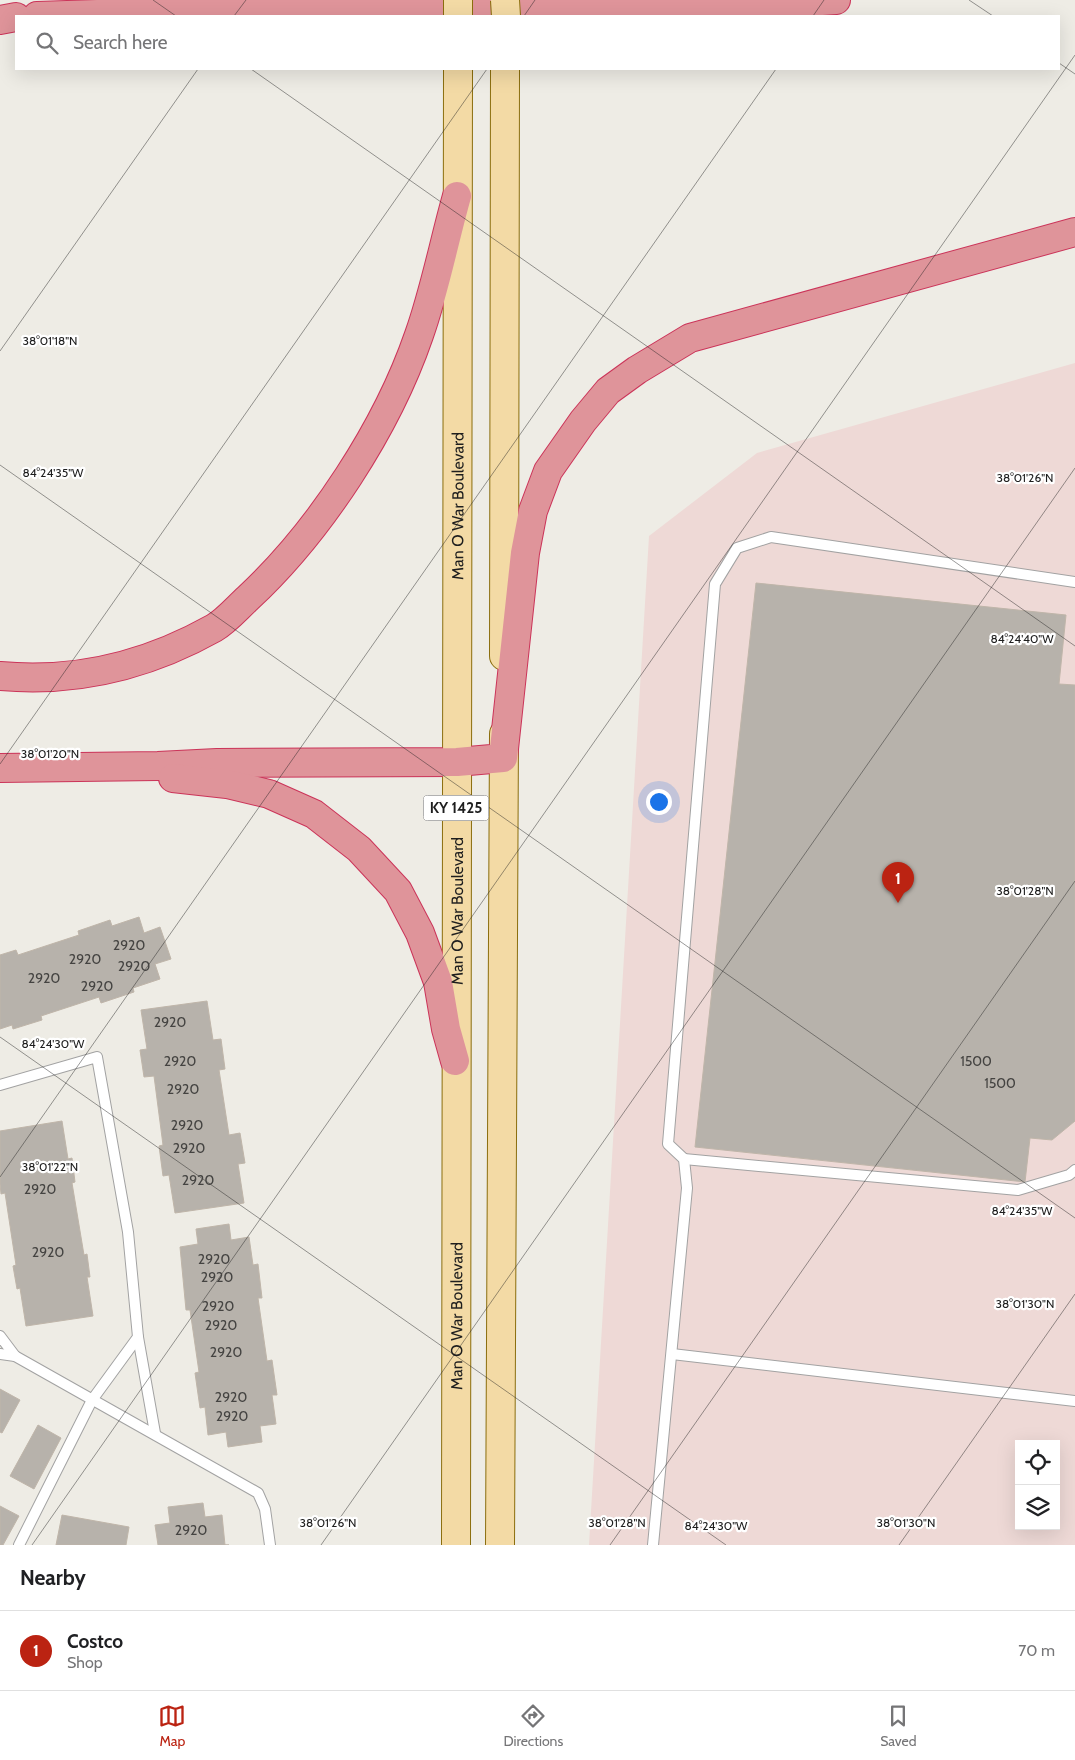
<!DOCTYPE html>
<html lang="en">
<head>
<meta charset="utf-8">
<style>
	body { margin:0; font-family:Cabin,sans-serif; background:#f2f2f2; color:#202124 }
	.controls { position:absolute; right:15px; bottom:15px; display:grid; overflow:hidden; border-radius:0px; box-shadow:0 5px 20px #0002 }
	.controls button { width:45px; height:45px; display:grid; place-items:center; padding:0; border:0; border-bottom:1px solid #e0e0e0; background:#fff; color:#202124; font:25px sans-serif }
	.you { position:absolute; left:658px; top:801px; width:18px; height:18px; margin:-12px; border:4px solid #fff; border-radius:50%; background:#1a73e8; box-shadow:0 0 0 8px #1a73e833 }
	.badge { display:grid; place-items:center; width:32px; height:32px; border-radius:50%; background:#bb2312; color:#fff; font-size:16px; font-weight:700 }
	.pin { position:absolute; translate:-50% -41px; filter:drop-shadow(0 1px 2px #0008) }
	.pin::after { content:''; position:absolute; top:26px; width:18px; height:15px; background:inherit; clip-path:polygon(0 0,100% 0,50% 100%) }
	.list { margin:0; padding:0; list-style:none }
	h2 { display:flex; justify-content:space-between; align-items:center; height:65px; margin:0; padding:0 20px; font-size:21px }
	h2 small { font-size:16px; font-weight:400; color:#757577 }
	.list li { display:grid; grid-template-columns:32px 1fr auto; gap:15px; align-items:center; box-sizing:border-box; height:80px; padding:0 20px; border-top:1px solid #e0e0e0 }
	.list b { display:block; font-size:19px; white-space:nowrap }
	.list p { margin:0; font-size:16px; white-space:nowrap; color:#757577 }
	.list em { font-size:16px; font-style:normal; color:#757577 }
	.icon { flex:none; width:28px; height:28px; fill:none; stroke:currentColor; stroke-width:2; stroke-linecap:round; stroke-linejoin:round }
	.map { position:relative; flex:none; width:1075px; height:1545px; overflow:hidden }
	.search { position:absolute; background:#fff; box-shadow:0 5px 20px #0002; left:15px; right:15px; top:15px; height:55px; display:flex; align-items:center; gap:12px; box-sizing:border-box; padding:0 18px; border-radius:0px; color:#757577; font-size:19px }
	.sheet { height:145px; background:#fff }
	nav { display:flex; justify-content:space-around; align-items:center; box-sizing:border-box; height:70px; border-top:1px solid #e0e0e0; background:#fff; font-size:14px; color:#757577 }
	nav a { display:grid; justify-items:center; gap:2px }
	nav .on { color:#bb2312 }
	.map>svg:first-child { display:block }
	.commercial { fill:#eed9d6; fill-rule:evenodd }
	.building { fill:#b7b2ab; stroke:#bfb5a9 }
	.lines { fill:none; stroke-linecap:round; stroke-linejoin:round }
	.service-casing { stroke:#a2a2a2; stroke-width:12 }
	.primary-casing { stroke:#8b6e0e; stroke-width:30 }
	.motorway-casing { stroke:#cb3459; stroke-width:30 }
	.service { stroke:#fff; stroke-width:10 }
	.primary { stroke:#f3daa5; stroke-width:28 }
	.motorway { stroke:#df949a; stroke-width:28 }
	.primary-bridge-casing { stroke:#8b6e0e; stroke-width:30; stroke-linecap:butt }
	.primary-bridge { stroke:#f3daa5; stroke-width:28 }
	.ticks { fill:none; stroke:#1e1e1e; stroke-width:1; stroke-opacity:0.45 }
	.labels { text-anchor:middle; stroke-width:4.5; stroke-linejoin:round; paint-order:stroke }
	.number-label { font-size:14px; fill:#444341 }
	.shield { fill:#fff; stroke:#626262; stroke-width:1 }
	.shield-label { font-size:15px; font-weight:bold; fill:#1e1e1e }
	.street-label { font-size:16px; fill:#1e1e1e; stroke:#fff }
	.ticks-label { font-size:12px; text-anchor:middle; fill:#1e1e1e; stroke:#fff; stroke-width:4.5; stroke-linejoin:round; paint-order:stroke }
</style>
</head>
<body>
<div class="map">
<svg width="1075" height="1545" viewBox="0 0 1075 1545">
	<rect width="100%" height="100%" fill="#eeece5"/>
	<path class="commercial" d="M1075 363V1545H589L649 536 757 453ZM1019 1444H1056V1526H1019Z"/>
	<g class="building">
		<path d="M756 583 1066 615 1059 684 1075 685V1121L1052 1140 1030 1138 1025 1182 695 1147Z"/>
		<path d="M139 917 144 933 160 927 171 959 155 964 160 979 133 988 134 992 101 1003 99 997 41 1016 42 1020 13 1029 12 1025 0 1029V955L16 950 18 955 79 935 78 931 110 920 112 926Z"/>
		<path d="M207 1001 213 1040 221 1039 225 1069 219 1070 229 1135 240 1133 245 1163 238 1164 244 1203 175 1213 169 1175 163 1176 159 1146 163 1145 154 1076 144 1077 140 1050 147 1049 141 1010Z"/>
		<path d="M62 1121 68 1159 72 1158 75 1182 72 1183 84 1255 87 1254 90 1277H87L93 1316 26 1326 20 1288 17 1289 13 1266 16 1265 5 1193 1 1194 0 1184V1131Z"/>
		<path d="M229 1224 231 1240 249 1237 253 1265 258 1264 262 1298H258L267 1361 272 1360 277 1395H272L276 1424 260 1426 262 1442 228 1447 226 1432 208 1435 205 1407 200 1408 195 1373 199 1372 190 1310H186L180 1247 198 1244 196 1229Z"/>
		<path d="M0 1389 20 1400 2 1433 0 1432Z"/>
		<path d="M38 1425 61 1438 34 1489 10 1476Z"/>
		<path d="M203 1503 205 1517 222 1515 225 1545H229H158L155 1525 170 1523 168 1507Z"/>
		<path d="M0 1506 19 1516 3 1545H0Z"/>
		<path d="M62 1515 129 1527 126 1545H56Z"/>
	</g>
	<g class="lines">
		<defs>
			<g id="service">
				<path d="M0 1085 97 1057 128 1232 138 1337 92 1400 19 1545"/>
				<path d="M684 1159 1018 1190 1069 1175 1075 1170"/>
				<path d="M0 1336 15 1356"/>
				<path d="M138 1337 155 1433"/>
				<path d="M0 1354 15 1356 258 1493 265 1509 270 1545"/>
				<path d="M672 1354 1075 1401"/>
				<path d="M653 1545 687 1188 684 1159 668 1144 715 584 737 548 771 537 1075 582"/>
			</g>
			<g id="primary">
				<path d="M504 656 505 69"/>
				<path id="s1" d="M456 1545 458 69"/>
				<path d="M500 1545 504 734"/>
			</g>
			<g id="motorway">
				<path d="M37 16 127 13 707 9 836 0"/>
				<path d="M0 20 16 17"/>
				<path d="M0 676C76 683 148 665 214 628 226 621 237 608 248 598 320 531 387 428 419 335 435 290 444 242 457 196"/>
				<path d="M0 768 158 766 217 763 457 762 503 758 525 553 533 511 548 471 583 421 608 391 637 370 690 338 1075 232"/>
				<path d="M173 778 227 784 269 794 314 814 359 849 398 891 420 933 438 982 446 1029 455 1061"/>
			</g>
		</defs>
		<use href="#service" class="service-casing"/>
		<use href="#primary" class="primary-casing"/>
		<use href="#motorway" class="motorway-casing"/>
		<use href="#service" class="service"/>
		<use href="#primary" class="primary"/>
		<use href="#motorway" class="motorway"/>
		<defs>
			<g id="primary-bridge">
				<path d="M458 0V16"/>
				<path d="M505 0 506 16"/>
			</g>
		</defs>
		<use href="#primary-bridge" class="primary-bridge-casing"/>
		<use href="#primary-bridge" class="primary-bridge"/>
	</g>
	<path class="ticks" d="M153 0 176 16M969 0 993 16M234 16 246 0M524 16 535 0M813 16 824 0M1059 63 1075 74M251 69 1075 646M0 351 198 69M0 465 1075 1218M0 764 487 69M0 1037 726 1545M0 1177 776 69M32 1545 1075 55M321 1545 1075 468M610 1545 1075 881M899 1545 1075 1294"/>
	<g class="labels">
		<g class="number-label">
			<text x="129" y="950">2920</text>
			<text x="85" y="964">2920</text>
			<text x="134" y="971">2920</text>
			<text x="44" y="983">2920</text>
			<text x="97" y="991">2920</text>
			<text x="170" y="1027">2920</text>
			<text x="180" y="1066">2920</text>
			<text x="976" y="1066">1500</text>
			<text x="1000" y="1088">1500</text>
			<text x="183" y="1094">2920</text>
			<text x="187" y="1130">2920</text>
			<text x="189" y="1153">2920</text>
			<text x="198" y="1185">2920</text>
			<text x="40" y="1194">2920</text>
			<text x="48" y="1257">2920</text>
			<text x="214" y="1264">2920</text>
			<text x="217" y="1282">2920</text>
			<text x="218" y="1311">2920</text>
			<text x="221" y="1330">2920</text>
			<text x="226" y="1357">2920</text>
			<text x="231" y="1402">2920</text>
			<text x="232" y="1421">2920</text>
			<text x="191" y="1535">2920</text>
		</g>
		<rect class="shield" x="423.5" y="795.5" width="65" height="25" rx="4"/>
		<g class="shield-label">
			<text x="456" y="813">KY 1425</text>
		</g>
		<g class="street-label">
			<text dy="6" stroke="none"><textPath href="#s1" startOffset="1039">Man O War Boulevard</textPath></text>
			<text dy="6" stroke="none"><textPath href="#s1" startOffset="634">Man O War Boulevard</textPath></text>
			<text dy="6" stroke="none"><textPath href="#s1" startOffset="229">Man O War Boulevard</textPath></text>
		</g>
	</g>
	<g class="ticks-label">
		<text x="50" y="345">38°01'18"N</text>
		<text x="53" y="477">84°24'35"W</text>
		<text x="1025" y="482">38°01'26"N</text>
		<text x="1022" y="643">84°24'40"W</text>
		<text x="50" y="758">38°01'20"N</text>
		<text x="1025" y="895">38°01'28"N</text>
		<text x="53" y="1048">84°24'30"W</text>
		<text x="50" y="1171">38°01'22"N</text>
		<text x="1022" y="1215">84°24'35"W</text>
		<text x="1025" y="1308">38°01'30"N</text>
		<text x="328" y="1527">38°01'26"N</text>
		<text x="617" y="1527">38°01'28"N</text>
		<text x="906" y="1527">38°01'30"N</text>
		<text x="716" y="1530">84°24'30"W</text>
	</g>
</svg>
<div class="controls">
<button><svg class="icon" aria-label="locate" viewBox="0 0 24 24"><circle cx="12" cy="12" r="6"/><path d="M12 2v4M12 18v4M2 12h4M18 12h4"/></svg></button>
<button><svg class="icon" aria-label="layers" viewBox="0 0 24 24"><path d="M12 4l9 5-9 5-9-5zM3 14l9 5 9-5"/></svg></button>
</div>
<div class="you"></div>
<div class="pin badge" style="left:898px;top:903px">1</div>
<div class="search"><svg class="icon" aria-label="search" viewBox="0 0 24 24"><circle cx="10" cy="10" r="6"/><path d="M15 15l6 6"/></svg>Search here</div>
</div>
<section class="sheet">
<h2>Nearby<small></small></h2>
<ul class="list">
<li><span class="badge">1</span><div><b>Costco</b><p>Shop</p></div><em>70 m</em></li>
</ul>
</section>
<nav>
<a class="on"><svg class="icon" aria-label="map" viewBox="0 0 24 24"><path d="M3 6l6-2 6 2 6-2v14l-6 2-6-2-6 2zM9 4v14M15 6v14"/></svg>Map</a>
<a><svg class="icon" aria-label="directions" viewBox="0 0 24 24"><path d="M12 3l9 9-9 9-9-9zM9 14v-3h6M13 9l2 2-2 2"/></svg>Directions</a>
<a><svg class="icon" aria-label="saved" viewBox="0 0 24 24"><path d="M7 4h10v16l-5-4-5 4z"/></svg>Saved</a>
</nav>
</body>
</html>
